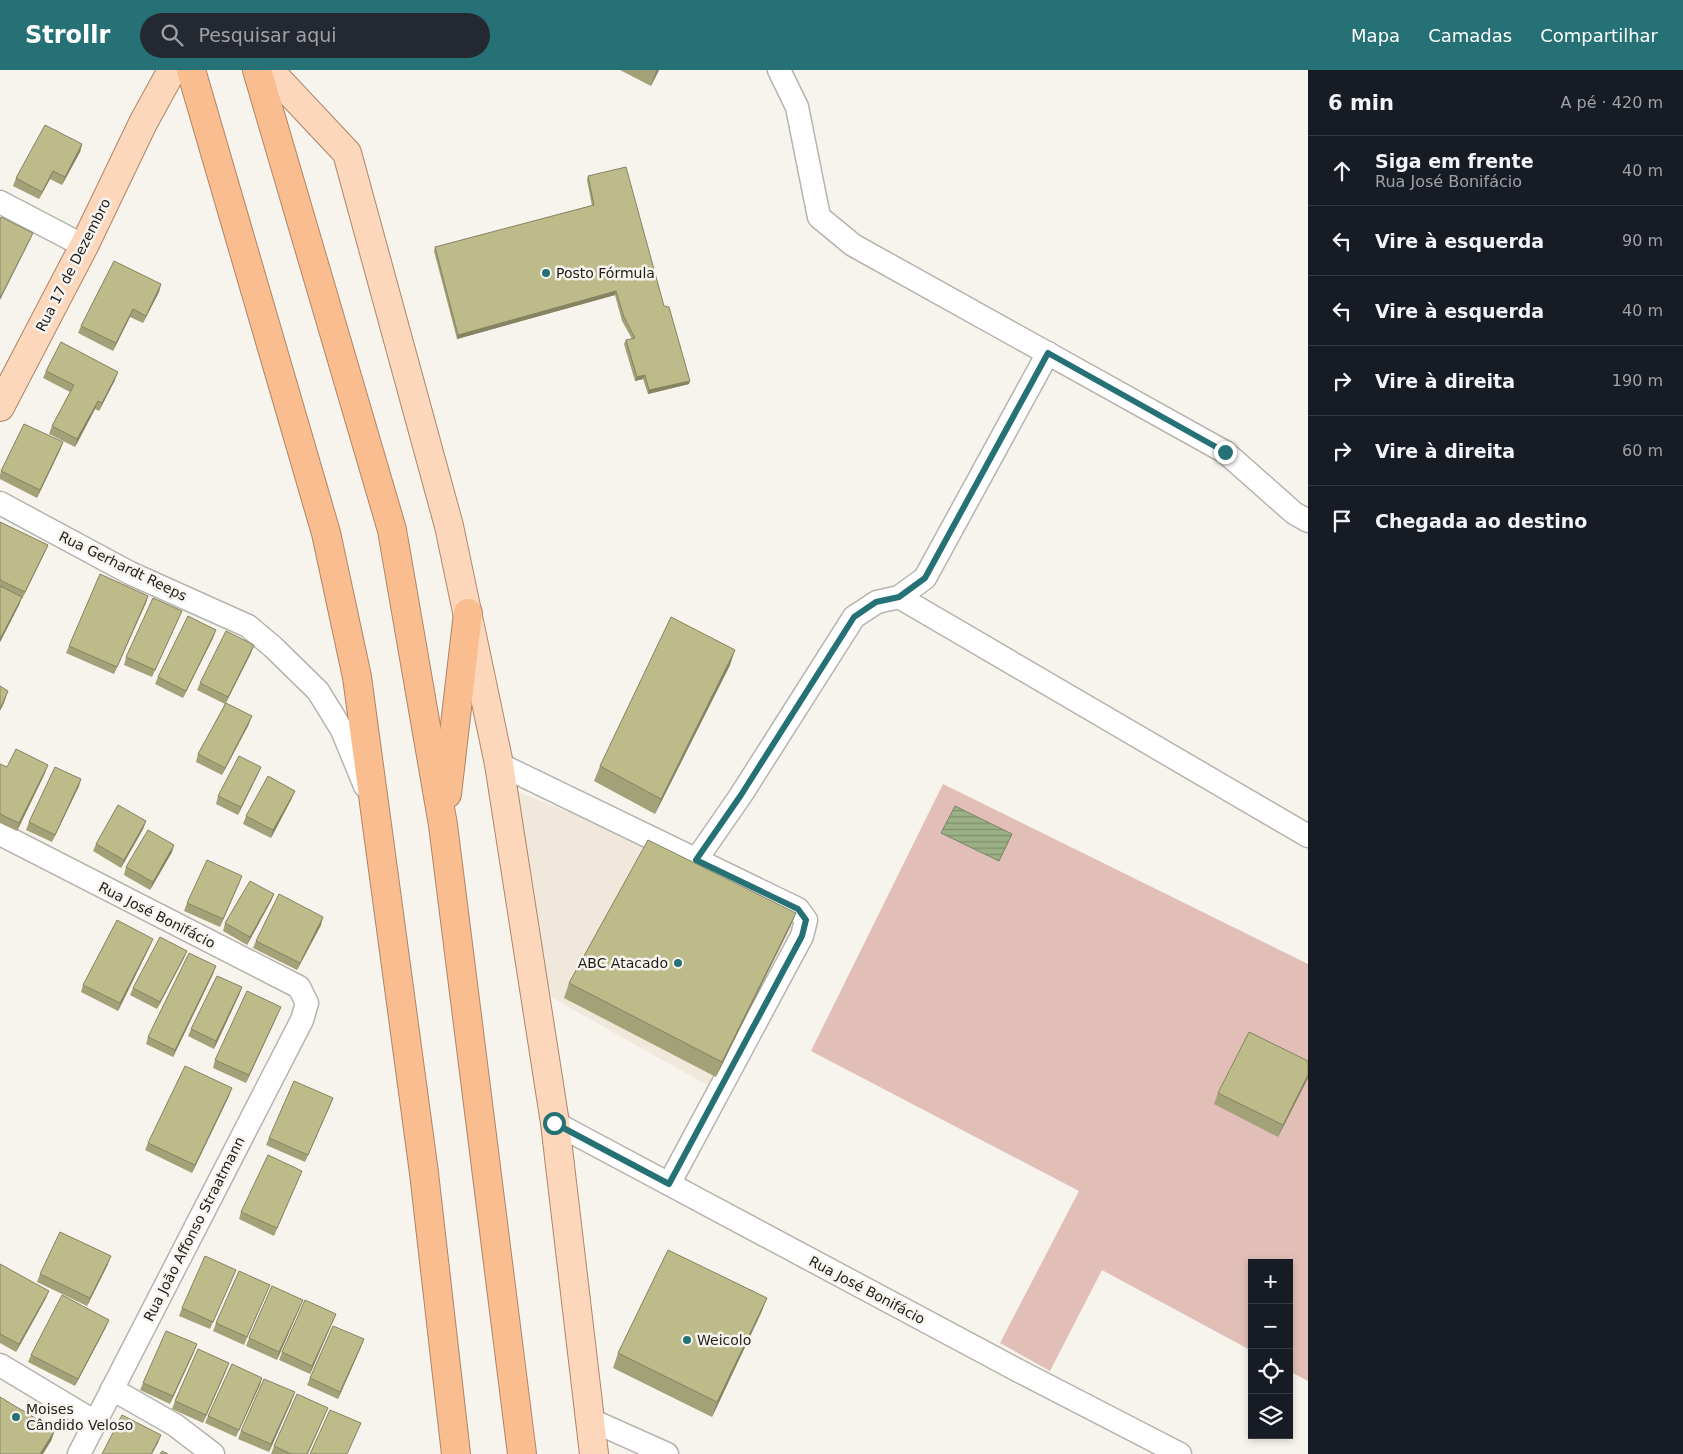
<!DOCTYPE html>
<html lang="pt">
<head>
<meta charset="utf-8">
<style>
	body { margin:0; font-family:"DejaVu Sans",sans-serif; background:#242831; color:#f1f3f6 }
	.controls { position:absolute; right:15px; bottom:15px; display:grid; overflow:hidden; border-radius:0px; box-shadow:0 2px 8px #0003 }
	.controls button { width:45px; height:45px; display:grid; place-items:center; padding:0; border:0; border-bottom:1px solid #363941; background:#171b24; color:#f1f3f6; font:25px sans-serif }
	.stop { position:absolute; width:15px; height:15px; margin:-11px; border:4px solid #267175; border-radius:50%; background:#fff }
	.stop.end { background:#267175; border-color:#fff; box-shadow:0 1px 5px #0008 }
	.list { margin:0; padding:0; list-style:none }
	h2 { display:flex; justify-content:space-between; align-items:center; height:65px; margin:0; padding:0 20px; font-size:21px }
	h2 small { font-size:16px; font-weight:400; color:#9ea1a6 }
	.list li { display:grid; grid-template-columns:32px 1fr auto; gap:15px; align-items:center; box-sizing:border-box; height:70px; padding:0 20px; border-top:1px solid #363941 }
	.list b { display:block; font-size:19px; white-space:nowrap }
	.list p { margin:0; font-size:16px; white-space:nowrap; color:#9ea1a6 }
	.list em { font-size:16px; font-style:normal; color:#9ea1a6 }
	.icon { flex:none; width:28px; height:28px; fill:none; stroke:currentColor; stroke-width:2; stroke-linecap:round; stroke-linejoin:round }
	.map { position:relative; flex:none; width:1308px; height:1384px; overflow:hidden }
	header { display:flex; align-items:center; gap:30px; box-sizing:border-box; height:70px; padding:0 25px; background:#267175; color:#fff }
	header strong { font-size:24px }
	nav { display:flex; gap:28px; margin-inline-start:auto; font-size:18px }
	.search { width:350px; height:45px; background:#242831; display:flex; align-items:center; gap:12px; box-sizing:border-box; padding:0 18px; border-radius:28px; color:#9ea1a6; font-size:19px }
	main { display:flex }
	aside { flex:1; background:#171b24 }
	.map>svg:first-child { display:block }
	.built { fill:#f0e8db }
	.green { fill:#e1bfb7 }
	.water { fill:url(#water-rules); stroke:#768466 }
	.lines { fill:none; stroke-linecap:round; stroke-linejoin:round }
	.minor-casing { stroke:#b7b3ae; stroke-width:25 }
	.major-casing { stroke:#ad8567; stroke-width:30 }
	.highway-casing { stroke:#ad8567; stroke-width:30 }
	.minor { stroke:#fff; stroke-width:22 }
	.major { stroke:#fcd7bc; stroke-width:28 }
	.highway { stroke:#fabd90; stroke-width:28 }
	.wall { fill:#a3a177 }
	.shaded-wall { fill:#858361 }
	.building { fill:#bebb8a; stroke:#858361 }
	.route { stroke:#267175; stroke-width:6 }
	.poi-dot { fill:#267175; stroke:#f7f3ed; stroke-width:2 }
	.labels { text-anchor:middle; stroke-width:5; stroke-linejoin:round; paint-order:stroke }
	.street-label { font-size:14px; fill:#1f1e1c; stroke:#f7f3ed }
	.poi-label { font-size:14px; fill:#1f1e1c; stroke:#f7f3ed; text-anchor:start }
</style>
</head>
<body>
<header>
<strong>Strollr</strong>
<div class="search"><svg class="icon" aria-label="search" viewBox="0 0 24 24"><circle cx="10" cy="10" r="6"/><path d="M15 15l6 6"/></svg>Pesquisar aqui</div>
<nav><a>Mapa</a><a>Camadas</a><a>Compartilhar</a></nav>
</header>
<main>
<div class="map">
<svg width="1308" height="1384" viewBox="0 0 1308 1384">
	<defs>
		<pattern id="water-rules" width="6" height="5" patternUnits="userSpaceOnUse" patternTransform="scale(1.25)"><rect width="6" height="5" fill="#9cb085"/><path d="M0 2.5h6" fill="none" stroke="#7f8f6c"/></pattern>
	</defs>
	<rect width="100%" height="100%" fill="#f7f3ed"/>
	<path class="built" d="M518 722 584 748 801 855 716 1020 549 926Z"/>
	<path class="green" d="M943 714 1308 894V1311L1289 1301V1193H1252V1281L1102 1200 1050 1301 1000 1273 1079 1121 811 981Z"/>
	<path class="water" d="M955 736 1012 764 999 791 941 763Z"/>
	<g class="lines">
		<defs>
			<g id="minor">
				<path d="M779 0 797 37 819 147 853 175 1225 382 1294 443 1308 451"/>
				<path d="M0 132 84 176"/>
				<path d="M0 433 130 503 248 556 273 577 318 621 342 660 365 716"/>
				<path d="M899 527 1308 766"/>
				<path d="M499 694 798 839 806 850 802 866 669 1114"/>
				<path d="M0 764 299 917 307 933 302 950 79 1384"/>
				<path d="M696 790 741 725 854 547 877 532 899 527 925 508 1048 283"/>
				<path d="M555 1053 1019 1301 1180 1384"/>
				<path d="M0 1295 95 1352"/>
				<path d="M112 1319 175 1355 213 1384"/>
				<path d="M591 1350 667 1384"/>
			</g>
			<g id="major">
				<path d="M269 0 347 83 449 456 499 694 555 1053 594 1384"/>
				<path d="M0 337 84 176 143 53 172 0"/>
			</g>
			<g id="highway">
				<path d="M191 0 326 463 357 607 424 1103 456 1384"/>
				<path d="M257 0 392 460 443 755 522 1384"/>
				<path d="M447 724 468 543"/>
			</g>
		</defs>
		<use href="#minor" class="minor-casing"/>
		<use href="#major" class="major-casing"/>
		<use href="#highway" class="highway-casing"/>
		<use href="#minor" class="minor"/>
		<use href="#major" class="major"/>
		<use href="#highway" class="highway"/>
	</g>
	<g class="wall">
		<path d="M620 0H659L651 16Z"/>
		<path d="M82 74 80 82 62 115 50 109 39 129 13 116 16 108Z"/>
		<path d="M588 106 664 236 689 314 648 324 643 309 635 311 624 274 626 270 632 269 622 251 615 225 457 269 434 181 435 177 592 136 587 110Z"/>
		<path d="M161 214 159 222 143 253 130 247 113 281 78 263 81 256Z"/>
		<path d="M46 301 115 310 99 341 95 339 75 377 49 364 52 356 70 322 43 308Z"/>
		<path d="M63 372 60 380 37 428 0 409V405L1 401Z"/>
		<path d="M0 452 48 475 45 482 22 529H21L19 535 0 572Z"/>
		<path d="M148 526 114 604 66 583 69 576Z"/>
		<path d="M182 541 152 607 124 595 126 587Z"/>
		<path d="M213 568 183 628 155 614 158 607Z"/>
		<path d="M251 583 226 633 249 654 222 705 196 692 198 684 225 634 197 620 200 613Z"/>
		<path d="M730 595 655 744 594 711 600 696Z"/>
		<path d="M0 694 7 697 45 703 17 761 0 753Z"/>
		<path d="M258 704 238 745 216 734 218 726Z"/>
		<path d="M79 716 52 772 26 760 29 752Z"/>
		<path d="M292 728 271 768 243 754 246 746Z"/>
		<path d="M146 751 143 759 121 798 93 781 96 774Z"/>
		<path d="M172 782 150 820 124 805 126 797Z"/>
		<path d="M242 806 220 857 184 841 187 833Z"/>
		<path d="M274 824 271 831 247 875 223 861 225 853Z"/>
		<path d="M796 843 790 857 716 1007 564 928 569 913Z"/>
		<path d="M321 855 297 900 253 878 256 871Z"/>
		<path d="M150 876 118 941 81 922 83 915Z"/>
		<path d="M184 888 157 939 130 925 133 918Z"/>
		<path d="M216 896 213 904 173 987 146 974 148 967Z"/>
		<path d="M242 917 239 925 214 979 188 966 191 959Z"/>
		<path d="M278 944 246 1013 213 998 215 990Z"/>
		<path d="M1308 991V1008L1278 1067 1214 1034 1218 1023Z"/>
		<path d="M229 1026 192 1103 145 1080 148 1073Z"/>
		<path d="M333 1028 305 1092 266 1075 269 1068Z"/>
		<path d="M299 1108 274 1166 239 1149 241 1142Z"/>
		<path d="M0 1194 46 1228 16 1282 0 1273Z"/>
		<path d="M108 1194 87 1236 37 1212 40 1204Z"/>
		<path d="M236 1200 210 1259 179 1246 182 1238Z"/>
		<path d="M267 1222 244 1275 213 1261 216 1253Z"/>
		<path d="M767 1228 761 1243 712 1347 613 1298 618 1283Z"/>
		<path d="M300 1237 277 1290 246 1276 249 1268Z"/>
		<path d="M336 1244 310 1304 279 1290 282 1282Z"/>
		<path d="M106 1257 75 1316 28 1292 31 1285Z"/>
		<path d="M361 1277 338 1329 307 1315 310 1308Z"/>
		<path d="M194 1282 170 1334 140 1320 143 1313Z"/>
		<path d="M226 1301 203 1353 172 1339 175 1331Z"/>
		<path d="M262 1308 236 1367 205 1353 208 1346Z"/>
		<path d="M292 1330 269 1382 238 1369 241 1361Z"/>
		<path d="M325 1345 308 1384H271L274 1376Z"/>
	</g>
	<g class="shaded-wall">
		<path d="M657 0H659L651 16 656 1Z"/>
		<path d="M82 74 80 82 62 115 65 107Z"/>
		<path d="M53 101 50 109 39 129 42 122Z"/>
		<path d="M33 163 30 170 0 230V228Z"/>
		<path d="M161 214 159 222 143 253 146 246Z"/>
		<path d="M616 221 615 225 457 269 458 265Z"/>
		<path d="M133 239 130 247 113 281 116 273Z"/>
		<path d="M118 302 115 310 99 341 102 333Z"/>
		<path d="M645 305 643 309 635 311 637 307Z"/>
		<path d="M690 311 689 314 648 324 649 320Z"/>
		<path d="M98 331 95 339 75 377 77 369Z"/>
		<path d="M63 372 60 380 37 428 40 420Z"/>
		<path d="M48 475 45 482 22 529 25 522Z"/>
		<path d="M148 526 146 533 114 604 117 597Z"/>
		<path d="M22 527 19 535 0 572V569Z"/>
		<path d="M216 560 213 568 183 628 186 621Z"/>
		<path d="M254 575 251 583 225 634 228 627Z"/>
		<path d="M735 580 730 595 655 744 661 729Z"/>
		<path d="M8 621 4 633 0 641V639Z"/>
		<path d="M252 646 249 654 222 705 225 698Z"/>
		<path d="M48 695 45 703 17 761 19 753Z"/>
		<path d="M261 697 258 704 238 745 241 737Z"/>
		<path d="M81 709 79 716 52 772 55 765Z"/>
		<path d="M295 721 292 728 271 768 273 760Z"/>
		<path d="M146 751 143 759 121 798 124 790Z"/>
		<path d="M174 775 172 782 150 820 153 812Z"/>
		<path d="M242 806 239 814 220 857 223 849Z"/>
		<path d="M274 824 271 831 247 875 250 867Z"/>
		<path d="M796 843 790 857 716 1007 722 992Z"/>
		<path d="M323 847 321 855 297 900 300 893Z"/>
		<path d="M153 869 150 876 118 941 120 933Z"/>
		<path d="M187 881 184 888 157 939 160 932Z"/>
		<path d="M216 896 213 904 173 987 175 980Z"/>
		<path d="M242 917 239 925 214 979 216 971Z"/>
		<path d="M281 937 278 944 246 1013 249 1005Z"/>
		<path d="M1308 1005V1008L1278 1067 1283 1055Z"/>
		<path d="M232 1018 229 1026 192 1103 195 1095Z"/>
		<path d="M333 1028 330 1036 305 1092 308 1085Z"/>
		<path d="M111 1186 108 1194 87 1236 90 1228Z"/>
		<path d="M49 1221 46 1228 16 1282 19 1274Z"/>
		<path d="M767 1228 761 1243 712 1347 717 1332Z"/>
		<path d="M303 1230 300 1237 277 1290 279 1282Z"/>
		<path d="M336 1244 333 1251 310 1304 312 1296Z"/>
		<path d="M109 1250 106 1257 75 1316 78 1309Z"/>
		<path d="M364 1269 361 1277 338 1329 340 1322Z"/>
		<path d="M197 1274 194 1282 170 1334 173 1326Z"/>
		<path d="M229 1293 226 1301 203 1353 206 1345Z"/>
		<path d="M262 1308 260 1315 236 1367 239 1360Z"/>
		<path d="M295 1322 292 1330 269 1382 271 1374Z"/>
		<path d="M55 1360 51 1371 43 1384H40Z"/>
		<path d="M161 1365 158 1373 152 1384H151Z"/>
	</g>
	<g class="building">
		<path d="M45 55 82 74 65 107 53 101 42 122 16 108Z"/>
		<path d="M626 97 664 236 669 237 690 311 649 320 645 305 637 307 626 270 635 268 624 247 616 221 458 265 435 177 594 135 588 106Z"/>
		<path d="M1 147 33 163 0 228V150Z"/>
		<path d="M114 191 161 214 146 246 133 239 116 273 81 256Z"/>
		<path d="M61 272 118 302 102 333 98 331 77 369 52 356 74 315 46 301Z"/>
		<path d="M24 354 63 372 40 420 1 401Z"/>
		<path d="M0 452 48 475 25 522 0 510Z"/>
		<path d="M100 504 148 526 117 597 69 576Z"/>
		<path d="M0 516 22 527 0 569Z"/>
		<path d="M153 528 182 541 155 600 126 587Z"/>
		<path d="M188 546 216 560 186 621 158 607Z"/>
		<path d="M671 547 735 580 661 729 600 696Z"/>
		<path d="M226 561 254 575 228 627 200 613Z"/>
		<path d="M0 616 8 621 0 639Z"/>
		<path d="M226 633 252 646 225 698 198 684Z"/>
		<path d="M16 679 48 695 19 753 0 744V694L7 697Z"/>
		<path d="M239 686 261 697 241 737 218 726Z"/>
		<path d="M55 697 81 709 55 765 29 752Z"/>
		<path d="M268 706 295 721 273 760 246 746Z"/>
		<path d="M118 735 146 751 124 790 96 774Z"/>
		<path d="M148 760 174 775 153 812 126 797Z"/>
		<path d="M648 770 796 843 722 992 569 913Z"/>
		<path d="M207 790 242 806 223 849 187 833Z"/>
		<path d="M250 811 274 824 250 867 225 853Z"/>
		<path d="M279 824 323 847 300 893 256 871Z"/>
		<path d="M117 850 153 869 120 933 83 915Z"/>
		<path d="M160 867 187 881 160 932 133 918Z"/>
		<path d="M189 883 216 896 175 980 148 967Z"/>
		<path d="M217 906 242 917 216 971 191 959Z"/>
		<path d="M247 921 281 937 249 1005 215 990Z"/>
		<path d="M1249 962 1308 991V1005L1283 1055 1218 1023Z"/>
		<path d="M185 996 232 1018 195 1095 148 1073Z"/>
		<path d="M294 1011 333 1028 308 1085 269 1068Z"/>
		<path d="M268 1085 302 1101 277 1158 241 1142Z"/>
		<path d="M60 1162 111 1186 90 1228 40 1204Z"/>
		<path d="M668 1180 767 1228 717 1332 618 1283Z"/>
		<path d="M205 1186 236 1200 213 1252 182 1238Z"/>
		<path d="M0 1194 49 1221 19 1274 0 1264Z"/>
		<path d="M239 1201 270 1215 247 1267 216 1253Z"/>
		<path d="M272 1216 303 1230 279 1282 249 1268Z"/>
		<path d="M62 1225 109 1250 78 1309 31 1285Z"/>
		<path d="M305 1230 336 1244 312 1296 282 1282Z"/>
		<path d="M333 1256 364 1269 340 1322 310 1308Z"/>
		<path d="M166 1261 197 1274 173 1326 143 1313Z"/>
		<path d="M198 1279 229 1293 206 1345 175 1331Z"/>
		<path d="M232 1294 262 1308 239 1360 208 1346Z"/>
		<path d="M264 1309 295 1322 271 1374 241 1361Z"/>
		<path d="M297 1324 328 1338 307 1384H291L274 1376Z"/>
		<path d="M0 1327 55 1360 40 1384H0Z"/>
		<path d="M330 1340 361 1353 347 1384H310Z"/>
		<path d="M122 1345 161 1365 151 1384H102Z"/>
		<path d="M162 1381 168 1384H160Z"/>
	</g>
	<g class="lines">
		<path class="route" d="M554 1053 669 1114 802 866 806 850 798 839 696 790 741 725 854 547 876 532 899 527 925 508 1048 283 1225 382"/>
	</g>
	<g class="poi-dot">
		<circle cx="546" cy="203" r="5"/>
		<circle cx="678" cy="893" r="5"/>
		<circle cx="687" cy="1270" r="5"/>
		<circle cx="16" cy="1347" r="5"/>
	</g>
	<g class="labels">
		<g class="street-label">
			<text transform="translate(73 195) rotate(-63)" y="5">Rua 17 de Dezembro</text>
			<text transform="translate(123 496) rotate(26)" y="5">Rua Gerhardt Reeps</text>
			<text transform="translate(157 845) rotate(27)" y="5">Rua José Bonifácio</text>
			<text transform="translate(194 1159) rotate(-63)" y="5">Rua João Affonso Straatmann</text>
			<text transform="translate(867 1220) rotate(28)" y="5">Rua José Bonifácio</text>
		</g>
		<g class="poi-label">
			<text x="556" y="208">Posto Fórmula</text>
			<text x="668" y="898" text-anchor="end">ABC Atacado</text>
			<text x="697" y="1275">Weicolo</text>
			<text x="26" y="1344">Moises<tspan x="26" dy="16">Cândido Veloso</tspan></text>
		</g>
	</g>
</svg>
<div class="controls">
<button>+</button>
<button>−</button>
<button><svg class="icon" aria-label="locate" viewBox="0 0 24 24"><circle cx="12" cy="12" r="6"/><path d="M12 2v4M12 18v4M2 12h4M18 12h4"/></svg></button>
<button><svg class="icon" aria-label="layers" viewBox="0 0 24 24"><path d="M12 4l9 5-9 5-9-5zM3 14l9 5 9-5"/></svg></button>
</div>
<div class="stop" style="left:554px;top:1053px"></div>
<div class="stop end" style="left:1225px;top:382px"></div>
</div>
<aside>
<h2>6 min<small>A pé · 420 m</small></h2>
<ul class="list">
<li><svg class="icon" aria-label="ahead" viewBox="0 0 24 24"><path d="M12 20V5M6 11l6-6 6 6"/></svg><div><b>Siga em frente</b><p>Rua José Bonifácio</p></div><em>40 m</em></li>
<li><svg class="icon" aria-label="left" viewBox="0 0 24 24"><path d="M17 20v-9H6M10 6l-5 5 5 5"/></svg><div><b>Vire à esquerda</b></div><em>90 m</em></li>
<li><svg class="icon" aria-label="left" viewBox="0 0 24 24"><path d="M17 20v-9H6M10 6l-5 5 5 5"/></svg><div><b>Vire à esquerda</b></div><em>40 m</em></li>
<li><svg class="icon" aria-label="right" viewBox="0 0 24 24"><path d="M7 20v-9h11M14 6l5 5-5 5"/></svg><div><b>Vire à direita</b></div><em>190 m</em></li>
<li><svg class="icon" aria-label="right" viewBox="0 0 24 24"><path d="M7 20v-9h11M14 6l5 5-5 5"/></svg><div><b>Vire à direita</b></div><em>60 m</em></li>
<li><svg class="icon" aria-label="arrive" viewBox="0 0 24 24"><path d="M6 21V4h12l-3 4 3 4H6"/></svg><div><b>Chegada ao destino</b></div></li>
</ul>
</aside>
</main>
</body>
</html>
